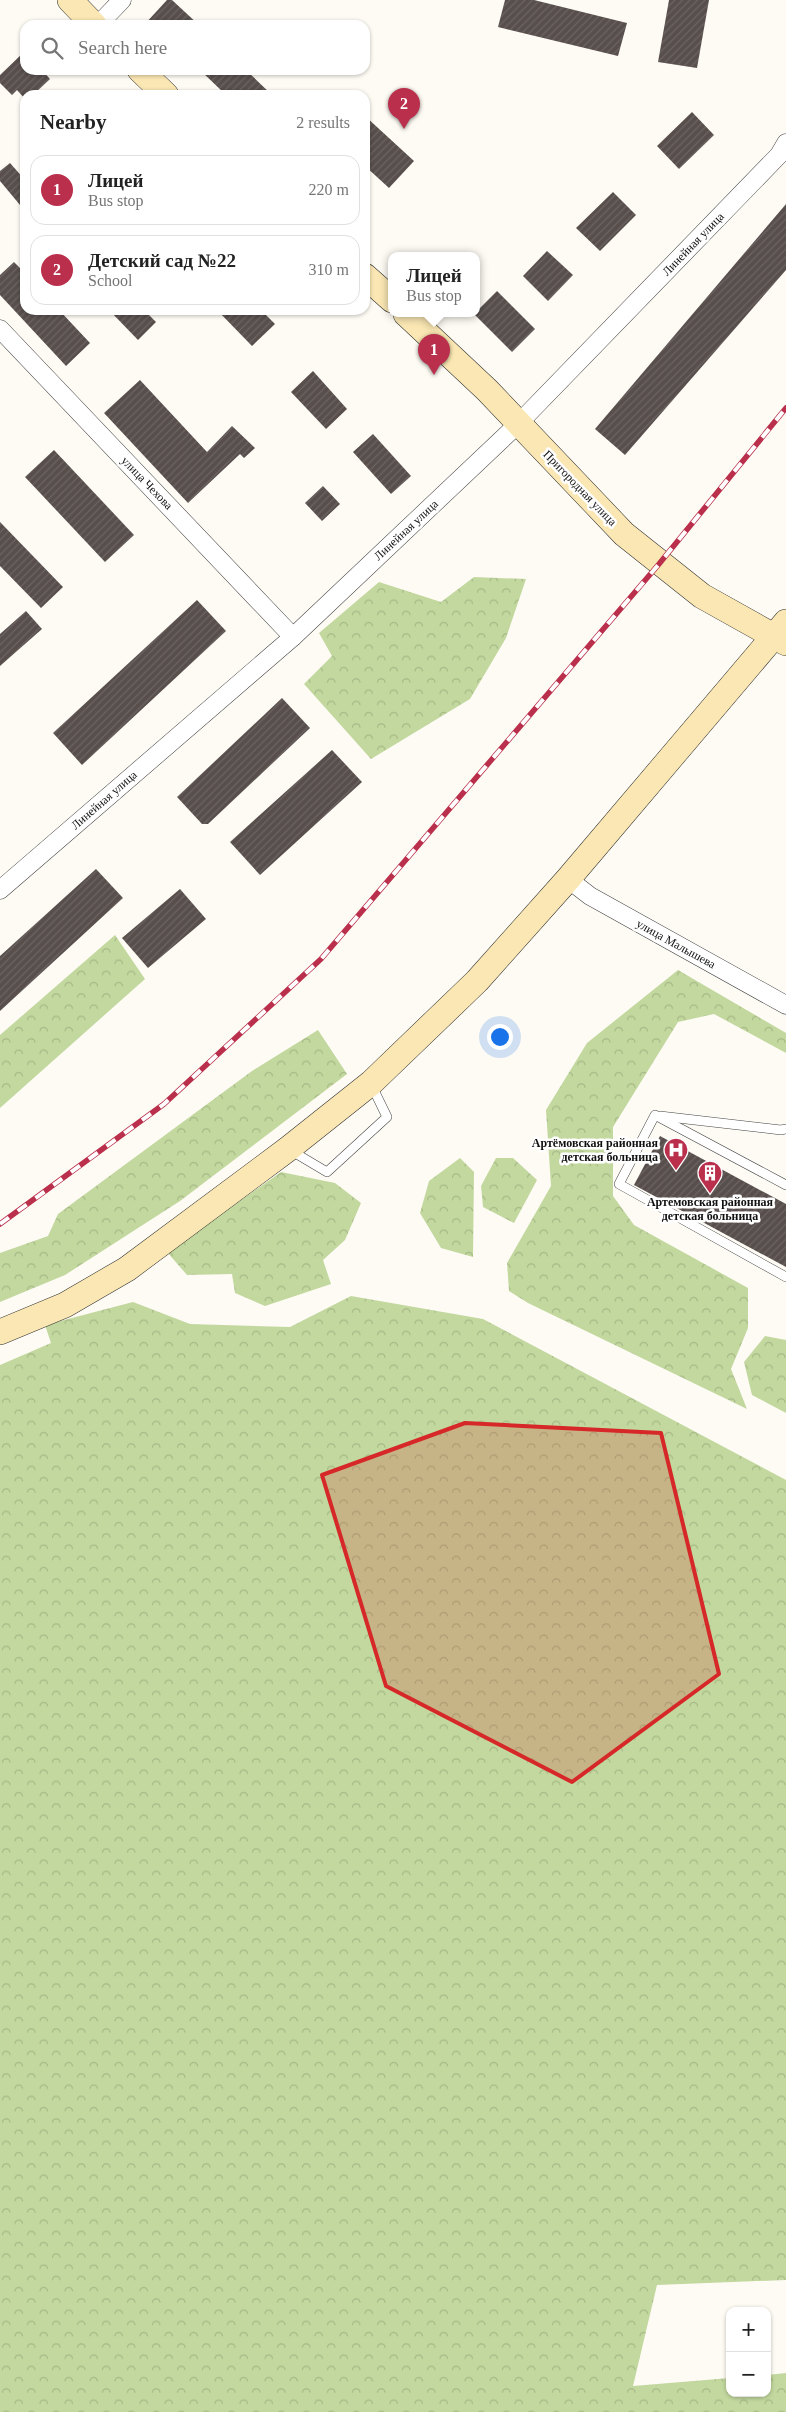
<!DOCTYPE html>
<html lang="en">
<head>
<meta charset="utf-8">
<style>
	body { margin:0; font-family:"Times New Roman",serif; background:#f6f6f6; color:#222 }
	.controls { position:absolute; right:15px; bottom:15px; display:grid; overflow:hidden; border-radius:10px; box-shadow:0 1px 4px #0004 }
	.controls button { width:45px; height:45px; display:grid; place-items:center; padding:0; border:0; border-bottom:1px solid #e0e0e0; background:#fff; color:#222; font:25px sans-serif }
	.you { position:absolute; left:499px; top:1036px; width:18px; height:18px; margin:-12px; border:4px solid #fff; border-radius:50%; background:#1a73e8; box-shadow:0 0 0 8px #1a73e833 }
	.badge { display:grid; place-items:center; width:32px; height:32px; border-radius:50%; background:#ba2f4c; color:#fff; font-size:16px; font-weight:700 }
	.pin { position:absolute; translate:-50% -41px; filter:drop-shadow(0 1px 2px #0008) }
	.pin::after { content:''; position:absolute; top:26px; width:18px; height:15px; background:inherit; clip-path:polygon(0 0,100% 0,50% 100%) }
	.popup { position:absolute; left:388px; top:252px; width:92px; height:65px; box-sizing:border-box; display:grid; place-content:center; border-radius:10px; background:#fff; filter:drop-shadow(0 1px 4px #0005); font-size:16px; white-space:nowrap; color:#767676 }
	.popup b { font-size:19px; color:#222 }
	.popup::after { content:''; position:absolute; left:50%; top:100%; margin-left:-10px; border:10px solid transparent; border-top-color:#fff }
	.list { margin:0; padding:0; list-style:none }
	h2 { display:flex; justify-content:space-between; align-items:center; height:65px; margin:0; padding:0 20px; font-size:21px }
	h2 small { font-size:16px; font-weight:400; color:#767676 }
	.list li { display:grid; grid-template-columns:32px 1fr auto; gap:15px; align-items:center; box-sizing:border-box; height:70px; margin:0 10px 10px; padding:0 10px; border:1px solid #e0e0e0; border-radius:15px }
	.list b { display:block; font-size:19px; white-space:nowrap }
	.list p { margin:0; font-size:16px; white-space:nowrap; color:#767676 }
	.list em { font-size:16px; font-style:normal; color:#767676 }
	.icon { flex:none; width:28px; height:28px; fill:none; stroke:currentColor; stroke-width:2; stroke-linecap:round; stroke-linejoin:round }
	.map { position:relative; flex:none; width:786px; height:2412px; overflow:hidden }
	.search { position:absolute; background:#fff; box-shadow:0 1px 4px #0004; left:20px; top:20px; width:350px; height:55px; display:flex; align-items:center; gap:12px; box-sizing:border-box; padding:0 18px; border-radius:15px; color:#767676; font-size:19px }
	.panel { position:absolute; background:#fff; box-shadow:0 1px 4px #0004; left:20px; top:90px; width:350px; height:225px; border-radius:15px }
	.map>svg:first-child { display:block }
	.forest { fill:url(#forest-crowns) }
	.building { fill:url(#building-hatch) }
	.lines { fill:none; stroke-linecap:round; stroke-linejoin:round }
	.lane-casing { stroke:#434343; stroke-width:10 }
	.street-casing { stroke:#434343; stroke-width:19 }
	.secondary-casing { stroke:#323232; stroke-width:26 }
	.lane { stroke:#fff; stroke-width:9 }
	.street { stroke:#fff; stroke-width:18 }
	.secondary { stroke:#fae7b3; stroke-width:25 }
	.rail-casing { stroke:#ba2f4c; stroke-width:5.5 }
	.rail { stroke:#fff; stroke-width:4; stroke-dasharray:11; stroke-linecap:butt }
	.marked { fill:#d62828; fill-opacity:0.2; stroke:#d62828; stroke-width:4; stroke-linejoin:round }
	.labels { text-anchor:middle; stroke-width:5; stroke-linejoin:round; paint-order:stroke }
	.street-label { font-size:12px; fill:#101010; stroke:#fff }
	.poi-label { font-size:12px; font-weight:bold; fill:#101010; stroke:#fff; text-anchor:end }
</style>
</head>
<body>
<div class="map">
<svg width="786" height="2412" viewBox="0 0 786 2412">
	<defs>
		<pattern id="forest-crowns" width="20" height="18" patternUnits="userSpaceOnUse" patternTransform="scale(1.25)"><rect width="20" height="18" fill="#c2d89e"/><path d="M2 6a3 3 0 1 1 6 0M12 15a3 3 0 1 1 6 0" fill="none" stroke="#a6b887"/></pattern>
		<pattern id="building-hatch" width="6" height="6" patternUnits="userSpaceOnUse" patternTransform="scale(1.25)"><rect width="6" height="6" fill="#584f4d"/><path d="M-1 1l2-2M0 6l6-6M5 7l2-2" fill="none" stroke="#6b6462"/></pattern>
	</defs>
	<rect width="100%" height="100%" fill="#fefbf4"/>
	<g class="forest">
		<path d="M474 577 526 579 506 638 470 699 371 759 304 684 332 656 319 633 379 582 441 602Z"/>
		<path d="M115 935 145 979 0 1108V1035Z"/>
		<path d="M678 970 786 1033V1053L714 1014 678 1022 613 1127V1196L634 1225 748 1288V1328L731 1369 747 1409 528 1303 509 1291 507 1263 551 1186 546 1110 587 1043Z"/>
		<path d="M318 1030 347 1074 180 1201 65 1275 0 1302V1253L48 1236 58 1214 252 1071Z"/>
		<path d="M460 1158 474 1172 473 1257 441 1248 420 1213 429 1181Z"/>
		<path d="M496 1158H513L537 1180 514 1223 483 1207 481 1186Z"/>
		<path d="M281 1172 335 1183 361 1203 345 1240 323 1260 331 1284 265 1306 235 1293 232 1274 187 1275 167 1252Z"/>
		<path d="M351 1296 483 1319 786 1480V2280L657 2285 633 2386 730 2378V2393H767V2375L786 2373V2412H0V1365L51 1343 45 1325 133 1302 190 1324 290 1327Z"/>
		<path d="M765 1336 786 1340V1413L752 1395 744 1362Z"/>
	</g>
	<g class="building">
		<path d="M167 0H172L199 25H144Z"/>
		<path d="M505 0H534L627 23 618 56 498 27Z"/>
		<path d="M669 0H709L697 68 658 62Z"/>
		<path d="M25 51V70H42L50 79 33 95H25V99L17 90 12 95 0 83V75Z"/>
		<path d="M200 70H246L272 95H226Z"/>
		<path d="M692 112 714 135 679 169 657 146Z"/>
		<path d="M365 116 414 161 389 188 365 166Z"/>
		<path d="M10 163 25 180V211L0 181V171Z"/>
		<path d="M613 192 636 215 600 251 576 228Z"/>
		<path d="M786 204V270L625 455 595 429Z"/>
		<path d="M547 251 573 275 548 301 523 276Z"/>
		<path d="M14 262 25 273V310H59L90 343 66 366 0 295V275Z"/>
		<path d="M497 291 535 329 512 352 474 314Z"/>
		<path d="M109 310H144L156 322 138 340Z"/>
		<path d="M217 310H261L275 324 252 346Z"/>
		<path d="M313 371 347 409 326 429 291 392Z"/>
		<path d="M140 380 207 452 232 426 255 448 244 458 240 454 188 503 104 413Z"/>
		<path d="M373 434 411 476 391 494 353 452Z"/>
		<path d="M54 450 134 535 105 562 25 477Z"/>
		<path d="M323 486 340 504 322 521 305 503Z"/>
		<path d="M0 522 63 587 41 608 0 566Z"/>
		<path d="M197 600 226 631 82 765 53 733Z"/>
		<path d="M26 611 42 629 0 666V634Z"/>
		<path d="M282 698 310 728 208 824H202L177 797Z"/>
		<path d="M332 750 362 782 260 875 230 842Z"/>
		<path d="M96 869 123 898 0 1011V956Z"/>
		<path d="M180 889 206 919 148 968 122 938Z"/>
		<path d="M660 1136 786 1204V1267L634 1185Z"/>
	</g>
	<g class="lines">
		<defs>
			<g id="lane">
				<path d="M660 1116 781 1130 786 1129"/>
				<path d="M290 1150 327 1172 387 1117 371 1084"/>
				<path d="M786 1185 655 1115 619 1184 786 1277"/>
			</g>
			<g id="street">
				<path d="M98 25 122 0"/>
				<path d="M0 329 293 637"/>
				<path d="M568 879 590 896 786 1005"/>
				<path d="M0 890 293 637 518 424 779 155 786 143"/>
			</g>
			<g id="secondary">
				<path d="M70 0 94 25"/>
				<path d="M140 70 166 95"/>
				<path d="M365 276 392 300"/>
				<path d="M406 314 487 390 624 534 702 596 786 643"/>
				<path d="M0 1332 65 1305 127 1269 288 1149 371 1083 477 981 568 879 786 622"/>
			</g>
		</defs>
		<use href="#lane" class="lane-casing"/>
		<use href="#street" class="street-casing"/>
		<use href="#secondary" class="secondary-casing"/>
		<use href="#lane" class="lane"/>
		<use href="#street" class="street"/>
		<use href="#secondary" class="secondary"/>
		<defs>
			<path id="rail" d="M0 1224 164 1104 321 959 659 564 786 408"/>
		</defs>
		<use href="#rail" class="rail-casing"/>
		<use href="#rail" class="rail"/>
	</g>
	<path class="marked" d="M465 1423 661 1433 719 1674 572 1782 386 1686 322 1475Z"/>
	<defs>
		<symbol id="hospital-pin" viewBox="-11 -11 22 30"><path d="M0 17L-7.5 6A9.5 9.5 0 1 1 7.5 6Z" fill="#ba2f4c" stroke="#fff"/><path d="M-5-5h3v3.5h4V-5h3V5h-3V1.5h-4V5h-3Z" fill="#fff"/></symbol>
		<symbol id="building-pin" viewBox="-11 -11 22 30"><path d="M0 17L-7.5 6A9.5 9.5 0 1 1 7.5 6Z" fill="#ba2f4c" stroke="#fff"/><path d="M-4-6H4V6H1V3H-1V6H-4ZM-2.5-4.3h1.7v1.8h-1.7ZM.8-4.3h1.7v1.8H.8ZM-2.5-1h1.7V.8h-1.7ZM.8-1h1.7V.8H.8Z" fill="#fff"/></symbol>
	</defs>
	<g fill-rule="evenodd">
		<use href="#hospital-pin" x="662" y="1136" width="28" height="38"/>
		<use href="#building-pin" x="696" y="1159" width="28" height="38"/>
	</g>
	<g class="labels">
		<g class="street-label">
			<text transform="translate(693 244) rotate(-46)" y="4">Линейная улица</text>
			<text transform="translate(147 483) rotate(46)" y="4">улица Чехова</text>
			<text transform="translate(580 488) rotate(46)" y="4">Пригородная улица</text>
			<text transform="translate(406 530) rotate(-43)" y="4">Линейная улица</text>
			<text transform="translate(104 800) rotate(-41)" y="4">Линейная улица</text>
			<text transform="translate(676 944) rotate(29)" y="4">улица Малышева</text>
		</g>
		<g class="poi-label">
			<text x="658" y="1147">Артёмовская районная<tspan x="658" dy="14">детская больница</tspan></text>
			<text x="710" y="1206" text-anchor="middle">Артемовская районная<tspan x="710" dy="14">детская больница</tspan></text>
		</g>
	</g>
</svg>
<div class="controls">
<button>+</button>
<button>−</button>
</div>
<div class="you"></div>
<div class="pin badge" style="left:434px;top:375px">1</div>
<div class="popup"><b>Лицей</b>Bus stop</div>
<div class="pin badge" style="left:404px;top:129px">2</div>
<div class="search"><svg class="icon" aria-label="search" viewBox="0 0 24 24"><circle cx="10" cy="10" r="6"/><path d="M15 15l6 6"/></svg>Search here</div>
<section class="panel">
<h2>Nearby<small>2 results</small></h2>
<ul class="list">
<li><span class="badge">1</span><div><b>Лицей</b><p>Bus stop</p></div><em>220 m</em></li>
<li><span class="badge">2</span><div><b>Детский сад №22</b><p>School</p></div><em>310 m</em></li>
</ul>
</section>
</div>
</body>
</html>
